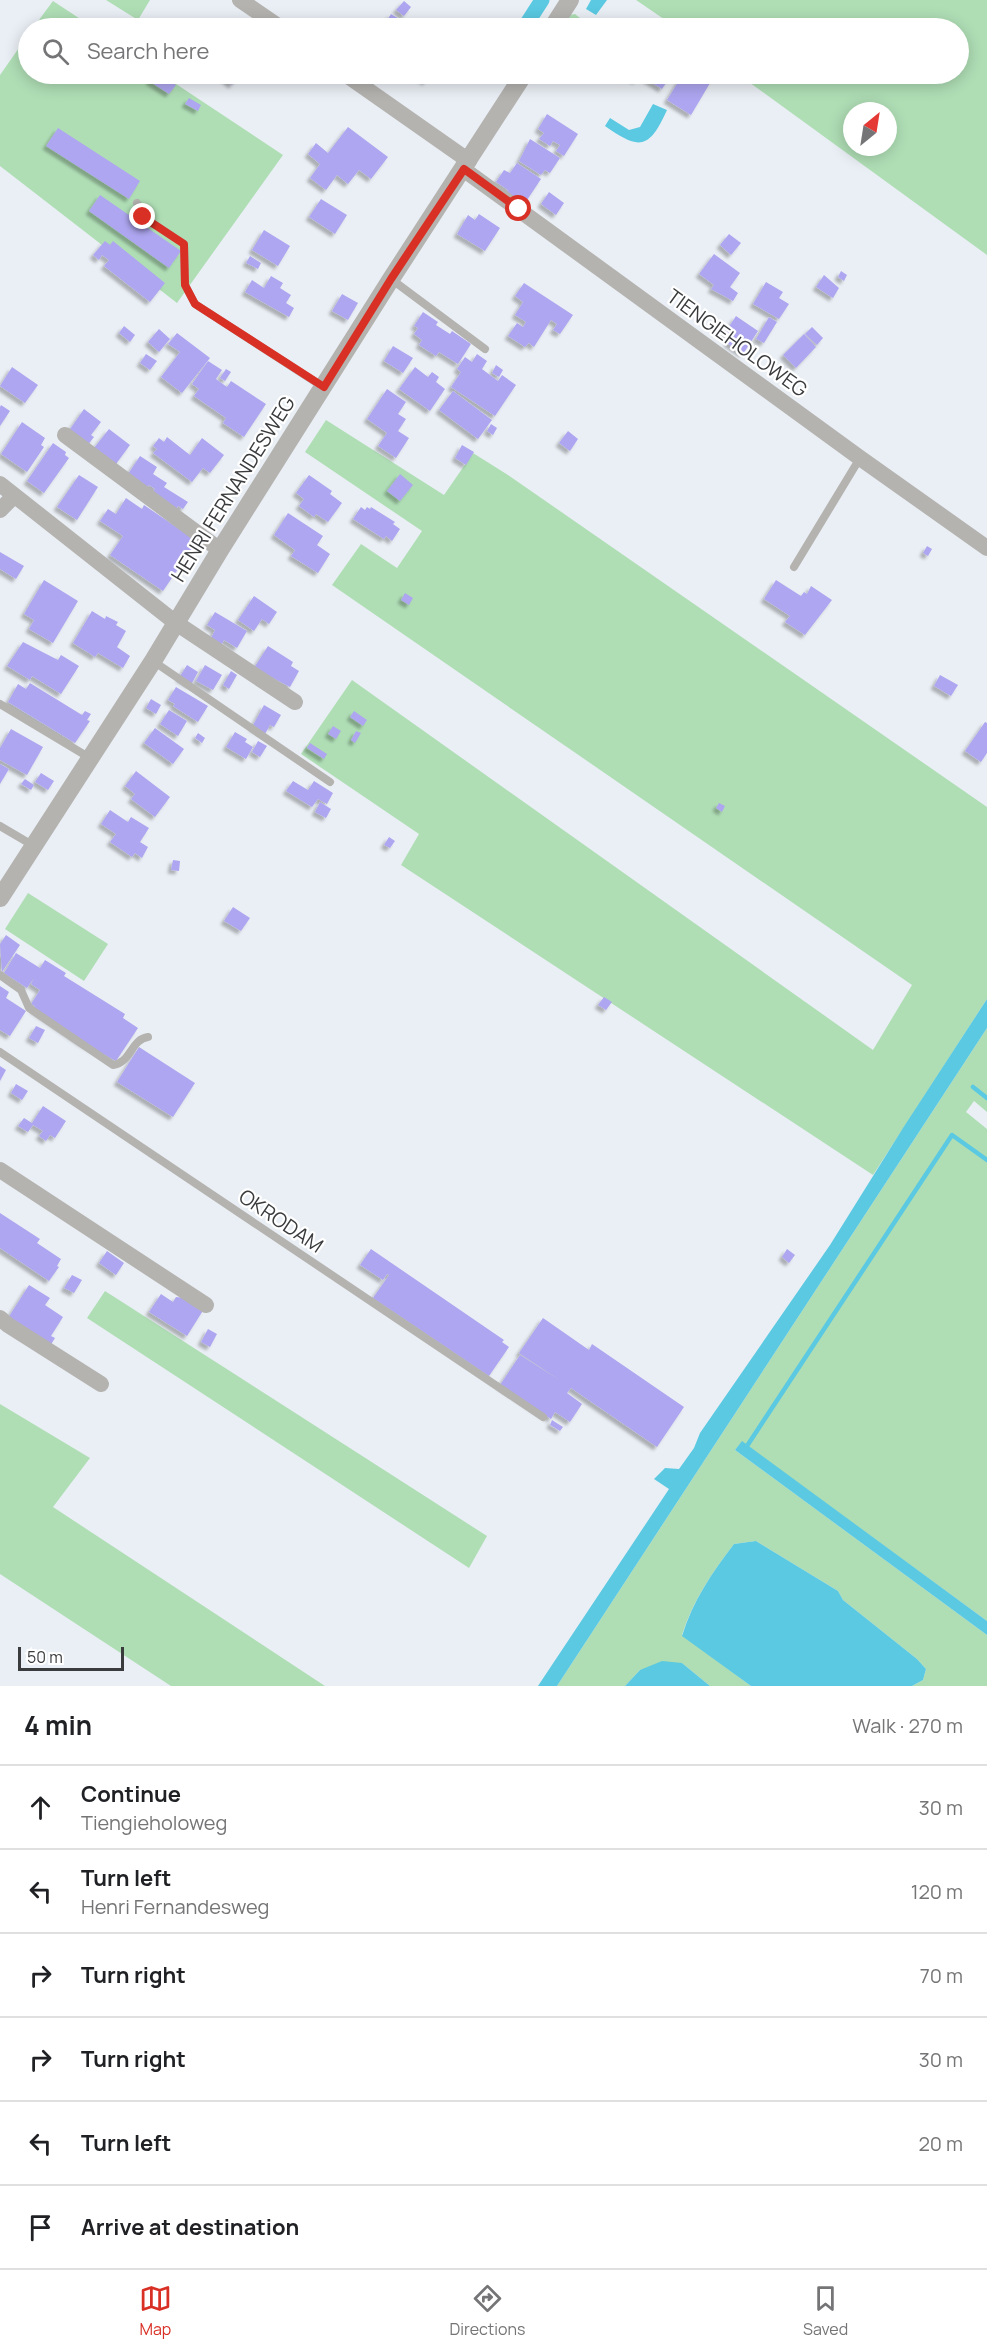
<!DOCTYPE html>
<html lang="en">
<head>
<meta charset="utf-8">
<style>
	body { margin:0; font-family:Manrope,sans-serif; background:#f2f2f2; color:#202124 }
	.compass { position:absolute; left:843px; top:102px; width:54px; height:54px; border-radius:50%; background:#fff; box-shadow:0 3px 15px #0003; rotate:30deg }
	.scale { position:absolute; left:18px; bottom:15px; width:106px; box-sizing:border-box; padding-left:6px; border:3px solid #393b3d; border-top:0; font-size:16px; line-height:21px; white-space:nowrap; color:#393b3d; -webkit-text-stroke:4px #fff; paint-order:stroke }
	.stop { position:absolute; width:18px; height:18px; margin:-14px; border:4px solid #d93025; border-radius:50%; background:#fff }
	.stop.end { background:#d93025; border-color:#fff; box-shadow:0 2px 6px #0008 }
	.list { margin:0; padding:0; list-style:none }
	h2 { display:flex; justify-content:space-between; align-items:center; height:78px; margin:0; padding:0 24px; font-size:26px }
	h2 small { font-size:20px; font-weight:400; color:#757577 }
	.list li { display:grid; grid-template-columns:39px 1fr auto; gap:18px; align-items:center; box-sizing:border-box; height:84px; padding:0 24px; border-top:2px solid #e0e0e0 }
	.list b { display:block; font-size:22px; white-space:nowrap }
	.list p { margin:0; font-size:20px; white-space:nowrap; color:#757577 }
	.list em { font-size:20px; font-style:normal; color:#757577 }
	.icon { flex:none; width:33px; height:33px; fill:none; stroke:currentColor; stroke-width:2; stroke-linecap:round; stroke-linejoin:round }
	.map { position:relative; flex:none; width:987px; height:1686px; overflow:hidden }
	.search { position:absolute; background:#fff; box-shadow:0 3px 15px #0003; left:18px; right:18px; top:18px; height:66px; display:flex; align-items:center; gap:15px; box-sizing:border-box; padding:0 21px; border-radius:33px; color:#757577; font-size:22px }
	.sheet { height:582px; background:#fff }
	nav { display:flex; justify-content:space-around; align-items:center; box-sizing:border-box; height:84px; border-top:2px solid #e0e0e0; background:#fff; font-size:16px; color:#757577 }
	nav a { display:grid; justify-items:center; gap:3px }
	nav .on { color:#d93025 }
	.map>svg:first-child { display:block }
	.green { fill:#afdeb5; fill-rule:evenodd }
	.water { fill:#5ac9e1 }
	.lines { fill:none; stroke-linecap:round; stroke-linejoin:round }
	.stream { stroke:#5ac9e1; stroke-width:4.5 }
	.canal { stroke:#5ac9e1; stroke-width:15 }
	.building { fill:#aea6f0; filter:url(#shadow) }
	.service { stroke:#b4b3b0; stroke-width:8 }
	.minor { stroke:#b4b3b0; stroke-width:16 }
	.tertiary { stroke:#b4b3b0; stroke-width:18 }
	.route { stroke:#d93025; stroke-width:8 }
	.labels { text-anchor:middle; stroke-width:4.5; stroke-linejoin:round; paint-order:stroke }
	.street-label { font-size:20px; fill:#393b3d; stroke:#fff }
</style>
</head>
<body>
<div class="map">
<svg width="987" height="1686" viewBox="0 0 987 1686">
	<defs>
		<filter id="shadow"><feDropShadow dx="-3.5" dy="3.5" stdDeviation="1.5" flood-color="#0004"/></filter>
	</defs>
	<rect width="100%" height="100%" fill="#eaeff5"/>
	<g class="green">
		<path d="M106 0H150L138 20Z"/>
		<path d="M636 0H987V255L746 80 750 74H958V28H719L714 25 712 28H677ZM852 111H888V147H852Z"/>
		<path d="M53 1 94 28H33Z"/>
		<path d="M575 14 580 18 574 28H561L570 15Z"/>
		<path d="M28 35V74H161L283 155 177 303 0 166V75Z"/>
		<path d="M326 420 444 495 473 453 508 475 987 807V999L873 1175 401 865 419 834 301 754 352 680 873 1050 912 985 332 585 361 544 397 568 422 531 305 452Z"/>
		<path d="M28 893 108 944 84 981 5 929Z"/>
		<path d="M987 1028V1112L974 1101 966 1112 987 1129V1621L742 1442 735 1450 987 1635V1686H912L923 1680 926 1669 917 1659 843 1600 838 1591 756 1541 734 1544C712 1573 693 1600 682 1635L751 1686H710L682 1663 640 1670 625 1686H557Z"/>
		<path d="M105 1291 487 1536 469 1568 87 1318Z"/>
		<path d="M0 1404 90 1458 53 1507 325 1686H171L0 1574Z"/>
	</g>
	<g class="water">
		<path d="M591 0H607L596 15 586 9Z"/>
		<path d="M653 104 667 110C649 150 639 150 605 126L610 118 629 130 640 127Z"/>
		<path d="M987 999V1028L557 1686H538L669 1489 654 1479 665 1468 679 1469 694 1448 700 1433 830 1245 903 1128Z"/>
		<path d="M742 1441 987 1621V1635L735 1450Z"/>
		<path d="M756 1541 838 1591 843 1600 917 1659 926 1669 923 1680 912 1686H751L682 1636C693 1600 712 1573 734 1544Z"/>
		<path d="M662 1661 682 1663 710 1686H625L640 1670Z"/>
	</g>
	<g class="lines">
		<g class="stream">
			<path d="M973 1087 987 1098"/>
			<path d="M747 1450 745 1449 952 1135 987 1160"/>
		</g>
		<path class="canal" d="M524 28 542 0"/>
	</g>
	<g class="building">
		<path d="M404 1 411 7 404 16 396 10Z"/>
		<path d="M391 14 414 28H382Z"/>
		<path d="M638 20 647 26 646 28H633Z"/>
		<path d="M203 21 213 28H197Z"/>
		<path d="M154 74H159L176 85 169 94 149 81Z"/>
		<path d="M222 74H242L232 85 220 75Z"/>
		<path d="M414 74H431L426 82Z"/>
		<path d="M614 74H672L662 89 640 75 636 81 626 74 623 79Z"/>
		<path d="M683 74H707L713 78 691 115 667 100Z"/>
		<path d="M189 98 201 105 198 111 185 104Z"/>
		<path d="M547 114 578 134 564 156 556 151 560 145 553 141 550 146 539 139 544 133 538 129Z"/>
		<path d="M348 127 388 157 371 179 359 170 348 184 337 175 326 190 310 178 320 164 308 154 316 143 328 153Z"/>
		<path d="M58 128 140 181 129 199 46 146Z"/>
		<path d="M530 139 560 158 550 173 545 170 541 175 519 161Z"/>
		<path d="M517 163 541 179 527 200 529 202 525 207 506 193 508 190 496 182 504 170 510 173Z"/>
		<path d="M549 192 564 203 556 215 541 204Z"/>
		<path d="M100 195 181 251 169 268 89 211Z"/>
		<path d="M321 199 347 215 335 234 309 217Z"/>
		<path d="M479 214 500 228 485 251 457 234 468 215 475 220Z"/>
		<path d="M264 230 290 246 278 266 252 250Z"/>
		<path d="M729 234 741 243 731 255 720 245Z"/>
		<path d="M105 241 110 245 113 241 165 283 150 302 104 266 109 260 102 255 99 260 93 255Z"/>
		<path d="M714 254 740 273 730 287 738 293 733 301 711 289 714 285 699 274Z"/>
		<path d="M250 256 261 263 258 269 246 263Z"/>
		<path d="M841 271 847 275 844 281 838 277Z"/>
		<path d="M824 275 839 288 833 298 816 287Z"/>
		<path d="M271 276 283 283 280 288 291 295 286 303 294 308 289 317 245 292 252 280 264 288Z"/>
		<path d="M766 282 783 292 779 298 789 304 779 319 753 304Z"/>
		<path d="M524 283 573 315 560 334 553 330 557 324 551 320 534 347 529 343 525 347 508 336 517 323 523 327 526 322 515 315 523 302 515 296Z"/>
		<path d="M342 294 358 303 348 320 332 311Z"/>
		<path d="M423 312 438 322 436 325 450 334 452 331 471 344 458 364 439 352 436 356 419 345 422 340 414 334 418 328 414 326Z"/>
		<path d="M736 316 758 331 743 354 727 343 730 338 724 334Z"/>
		<path d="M769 317 777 322 764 343 756 339Z"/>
		<path d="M124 326 135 335 130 342 119 333Z"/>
		<path d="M812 327 823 338 817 345 805 334Z"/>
		<path d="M159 329 170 339 159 352 148 342Z"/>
		<path d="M177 333 210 358 182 393 161 377 180 352 168 344Z"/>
		<path d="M804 334 816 347 796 368 783 355Z"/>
		<path d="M393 346 413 358 403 373 384 361Z"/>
		<path d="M146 354 157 361 150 370 140 363Z"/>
		<path d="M477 354 487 361 482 369 498 381 502 375 516 385 495 416 451 387 461 372 457 369 465 357 472 362Z"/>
		<path d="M208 361 222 370 216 379 227 387 231 381 266 404 244 437 223 423 226 418 194 396 199 389 192 384Z"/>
		<path d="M496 365 503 370 499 377 492 373Z"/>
		<path d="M12 367 38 385 25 403 0 386Z"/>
		<path d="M415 367 428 377 432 372 439 377 436 382 445 389 430 411 399 389Z"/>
		<path d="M226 369 231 372 225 381 220 378Z"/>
		<path d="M387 389 406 402 398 414 406 419 398 431 409 438 396 458 378 446 387 433 367 419Z"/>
		<path d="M453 391 492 420 478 439 439 410Z"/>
		<path d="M1 405 10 411 0 426V407Z"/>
		<path d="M84 409 101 422 91 435 94 437 87 446 68 432Z"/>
		<path d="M22 422 45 438 41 445 44 447 27 472 1 454Z"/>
		<path d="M491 424 497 428 493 435 487 431Z"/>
		<path d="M109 429 130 445 116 464 94 448Z"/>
		<path d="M568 431 578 439 570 451 559 443Z"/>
		<path d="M167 437 190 455 202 438 224 455 210 473 203 468 192 482 153 453 157 449 153 446 159 438 164 442Z"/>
		<path d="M53 443 66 452 65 455 69 458 44 493 27 481Z"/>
		<path d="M462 445 474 452 466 465 455 458Z"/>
		<path d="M140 456 157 467 153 474 167 483 164 487 188 502 183 509 178 506 175 511 151 495 155 489 149 485 146 489 128 474Z"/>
		<path d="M400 474 413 485 400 501 387 491Z"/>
		<path d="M79 475 98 487 77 520 57 507Z"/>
		<path d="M309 475 332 491 330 494 342 503 328 522 316 514 314 517 299 506 304 499 296 493Z"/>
		<path d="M126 498 142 509 144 505 197 541 163 591 110 555 123 536 100 521 108 509 116 514Z"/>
		<path d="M361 507 365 510 367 507 370 509 371 507 395 522 393 524 400 529 392 541 386 536 384 539 353 519Z"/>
		<path d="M288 513 323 536 317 545 330 554 318 573 291 556 295 550 274 535Z"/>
		<path d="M927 546 932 549 928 556 923 553Z"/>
		<path d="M0 552 24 566 16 579 0 569Z"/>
		<path d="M44 580 78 601 53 643 29 629 34 620 24 614Z"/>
		<path d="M776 580 801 596 804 592 807 594 811 586 832 600 805 635 785 622 790 616 764 599Z"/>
		<path d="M405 593 413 598 409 605 401 600Z"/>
		<path d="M254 596 277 612 269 624 262 619 254 631 238 620Z"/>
		<path d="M92 611 105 619 106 616 118 622 116 625 126 631 117 647 130 656 123 668 98 653 95 657 73 643Z"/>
		<path d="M215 612 247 631 237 648 224 640 221 646 210 640 215 630 207 625Z"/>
		<path d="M23 642 58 660 61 655 79 666 61 694 32 676 30 680 7 666Z"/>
		<path d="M268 646 293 662 291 666 299 671 290 687 254 668Z"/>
		<path d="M187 665 198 672 191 685 179 678Z"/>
		<path d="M205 665 222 675 213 690 196 681Z"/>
		<path d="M231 671 237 675 229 689 223 685Z"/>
		<path d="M940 675 958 685 951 696 934 686Z"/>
		<path d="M30 683 82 715 85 711 91 714 87 720 90 721 75 743 8 702 18 684 26 689Z"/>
		<path d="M176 687 208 706 198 722 173 706 175 704 168 700Z"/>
		<path d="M151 699 161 705 156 714 146 708Z"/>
		<path d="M264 705 281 715 274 727 270 725 265 734 252 727Z"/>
		<path d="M169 710 187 721 178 736 160 724Z"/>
		<path d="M354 711 367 720 363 726 350 717Z"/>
		<path d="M985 722 987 723V753L981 762 965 751Z"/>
		<path d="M333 726 341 731 336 739 328 734Z"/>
		<path d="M155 728 184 749 173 764 144 743Z"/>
		<path d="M11 729 43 747 27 775 0 760V748Z"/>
		<path d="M356 731 361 733 355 743 351 740Z"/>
		<path d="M235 732 247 739 245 742 253 747 246 759 226 747Z"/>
		<path d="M198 733 205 738 202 743 195 738Z"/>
		<path d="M258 741 267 746 260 757 252 752Z"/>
		<path d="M310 743 327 754 324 759 307 748Z"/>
		<path d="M0 764 9 769 0 784Z"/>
		<path d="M136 771 170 797 155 817 131 799 135 794 125 786Z"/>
		<path d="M41 773 54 781 48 790 35 782Z"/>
		<path d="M25 779 34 785 31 790 21 784Z"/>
		<path d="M293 781 308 790 314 781 333 793 327 804 318 799 312 807 286 791Z"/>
		<path d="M320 802 331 809 326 818 315 812Z"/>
		<path d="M719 803 725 806 722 812 716 808Z"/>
		<path d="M110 810 128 822 131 817 149 828 140 842 148 847 142 858 135 853 132 857 110 842 116 834 101 824Z"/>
		<path d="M389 837 395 841 390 848 384 845Z"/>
		<path d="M173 860 180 861 179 871 171 870Z"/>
		<path d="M233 907 250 918 241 931 224 921Z"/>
		<path d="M6 935 20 945 2 972 0 944Z"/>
		<path d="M16 953 40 968 45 960 66 973 64 976 125 1014 123 1018 138 1028 116 1061 81 1042 33 1009 35 1006 31 1004 40 990 31 984 34 978 27 988 4 973Z"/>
		<path d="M0 986 9 992 6 998 26 1011 10 1036 0 1030Z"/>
		<path d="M604 997 612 1002 606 1010 598 1005Z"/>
		<path d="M36 1026 45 1030 38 1043 29 1038Z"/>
		<path d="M139 1047 195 1083 173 1117 117 1082Z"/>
		<path d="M0 1066 6 1070 0 1081Z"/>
		<path d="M16 1084 28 1091 22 1100 11 1093Z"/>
		<path d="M43 1106 66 1121 55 1138 50 1135 46 1141 39 1136 43 1131 33 1125 28 1132 18 1126 24 1118 32 1123Z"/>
		<path d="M0 1213 40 1239 37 1243 61 1259 57 1266 59 1267 49 1281 0 1248Z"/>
		<path d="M371 1249 504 1340 502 1342 509 1347 489 1376 373 1298 389 1275 387 1274 383 1280 360 1265Z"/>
		<path d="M787 1249 795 1255 789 1263 782 1257Z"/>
		<path d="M107 1251 124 1263 116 1275 99 1263Z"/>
		<path d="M72 1275 82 1280 74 1293 64 1288Z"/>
		<path d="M29 1285 50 1298 45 1305 63 1317 51 1336 55 1338 50 1346 8 1318Z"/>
		<path d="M161 1294 173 1302 176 1297 186 1298 204 1309 187 1336 149 1312Z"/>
		<path d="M543 1318 589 1350 592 1344 684 1407 657 1447 571 1388 567 1393 582 1404 570 1422 555 1412 551 1419 500 1385 520 1355 561 1381 519 1353Z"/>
		<path d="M208 1329 217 1334 210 1347 201 1342Z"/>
		<path d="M552 1420 563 1427 560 1431 550 1425Z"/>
	</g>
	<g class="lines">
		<g class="service">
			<path d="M137 203 143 217 184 244 185 285 195 304 323 387"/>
			<path d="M391 279 485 349"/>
			<path d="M794 567 860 458"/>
			<path d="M153 661 330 782"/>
			<path d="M0 704 90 758"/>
			<path d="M0 826 34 846"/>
			<path d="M0 975 21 990 29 1008 113 1065C131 1063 131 1039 148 1037"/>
			<path d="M0 1052 543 1417"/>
		</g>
		<g class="minor">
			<path d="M240 0 281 28"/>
			<path d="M345 74 469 161"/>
			<path d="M463 169 860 458 987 548"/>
			<path d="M65 435 220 550"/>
			<path d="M0 484 176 623 295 702"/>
			<path d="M0 510 14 496"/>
			<path d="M0 1170 206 1305"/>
			<path d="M0 1318 8 1325 101 1384"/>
		</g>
		<g class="tertiary">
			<path d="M552 28 570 0"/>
			<path d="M0 898 153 661 220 550 391 279 524 74"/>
		</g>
	</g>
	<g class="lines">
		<path class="route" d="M143 217 184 244 185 285 195 304 324 387 391 279 464 169 519 209"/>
	</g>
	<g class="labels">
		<g class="street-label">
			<text transform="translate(737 343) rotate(36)" y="7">TIENGIEHOLOWEG</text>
			<text transform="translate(233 489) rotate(-58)" y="7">HENRI FERNANDESWEG</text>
			<text transform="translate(281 1221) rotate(34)" y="7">OKRODAM</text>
		</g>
	</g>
</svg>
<svg class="compass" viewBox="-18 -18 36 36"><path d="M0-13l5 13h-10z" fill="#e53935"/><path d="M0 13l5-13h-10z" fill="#757577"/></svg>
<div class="scale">50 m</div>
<div class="stop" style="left:519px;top:209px"></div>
<div class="stop end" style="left:143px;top:217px"></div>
<div class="search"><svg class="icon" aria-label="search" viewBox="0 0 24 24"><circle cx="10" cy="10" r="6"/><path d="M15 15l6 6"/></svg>Search here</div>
</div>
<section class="sheet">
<h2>4 min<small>Walk · 270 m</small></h2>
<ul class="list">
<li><svg class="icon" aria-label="ahead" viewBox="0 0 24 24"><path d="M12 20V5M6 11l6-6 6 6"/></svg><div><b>Continue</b><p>Tiengieholoweg</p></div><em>30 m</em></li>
<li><svg class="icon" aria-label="left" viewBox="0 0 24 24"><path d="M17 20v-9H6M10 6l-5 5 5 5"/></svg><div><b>Turn left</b><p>Henri Fernandesweg</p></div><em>120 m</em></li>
<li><svg class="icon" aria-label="right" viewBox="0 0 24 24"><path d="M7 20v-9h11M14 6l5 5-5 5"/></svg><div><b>Turn right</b></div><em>70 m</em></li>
<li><svg class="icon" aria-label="right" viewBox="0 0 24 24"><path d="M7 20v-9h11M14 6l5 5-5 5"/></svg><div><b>Turn right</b></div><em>30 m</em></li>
<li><svg class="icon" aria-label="left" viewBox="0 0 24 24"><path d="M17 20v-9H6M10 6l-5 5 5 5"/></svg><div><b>Turn left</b></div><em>20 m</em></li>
<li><svg class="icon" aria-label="arrive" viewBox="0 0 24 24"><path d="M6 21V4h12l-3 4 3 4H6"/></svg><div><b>Arrive at destination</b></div></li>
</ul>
</section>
<nav>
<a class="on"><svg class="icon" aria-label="map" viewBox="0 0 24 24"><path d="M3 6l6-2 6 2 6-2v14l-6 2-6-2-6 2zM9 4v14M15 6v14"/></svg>Map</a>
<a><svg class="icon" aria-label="directions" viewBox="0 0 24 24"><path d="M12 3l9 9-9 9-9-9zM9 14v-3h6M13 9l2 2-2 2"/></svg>Directions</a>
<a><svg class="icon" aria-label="saved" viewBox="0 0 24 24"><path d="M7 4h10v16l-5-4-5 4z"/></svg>Saved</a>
</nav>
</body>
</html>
